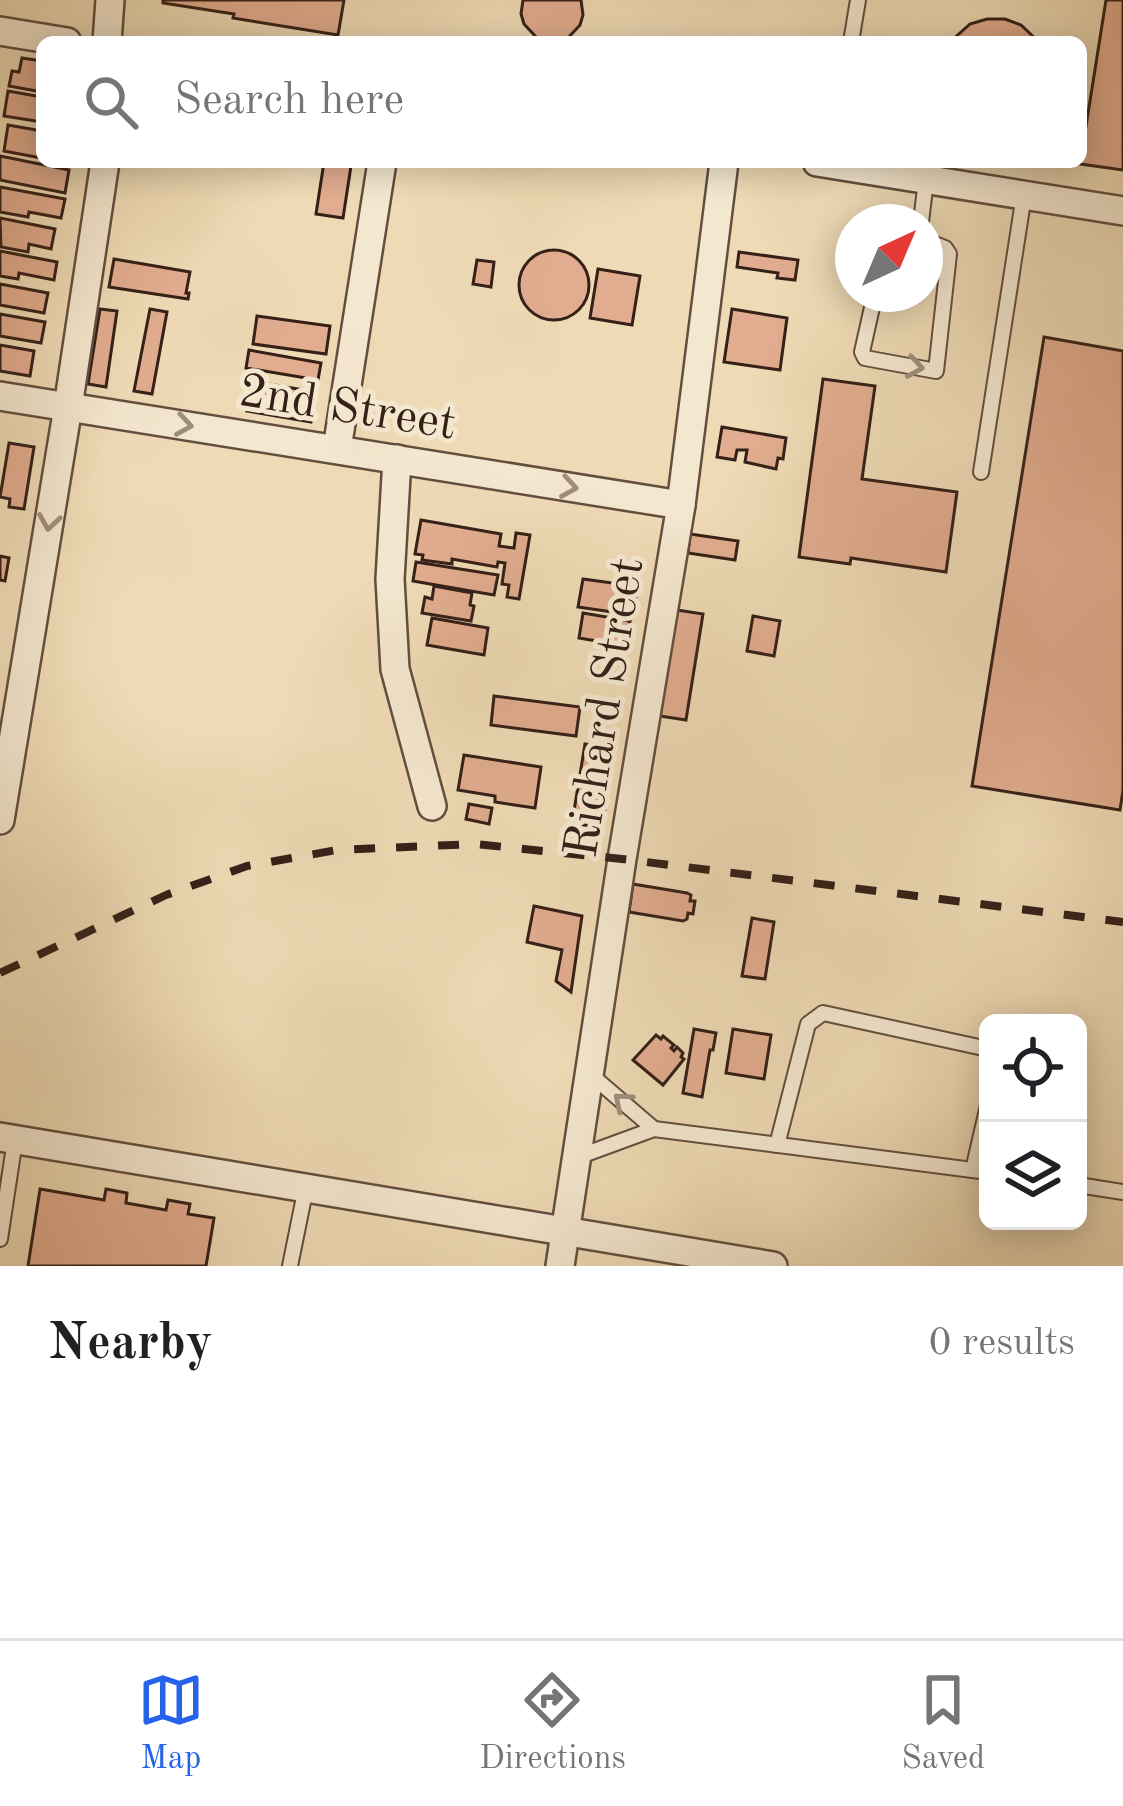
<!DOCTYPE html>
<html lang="en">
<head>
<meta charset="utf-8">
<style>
	body { margin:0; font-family:"Old Standard TT",serif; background:#f6f6f6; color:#202124 }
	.controls { position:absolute; right:36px; bottom:36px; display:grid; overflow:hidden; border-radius:18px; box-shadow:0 6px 30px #0003 }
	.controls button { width:108px; height:108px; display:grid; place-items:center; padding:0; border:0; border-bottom:3px solid #e0e0e0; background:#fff; color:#202124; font:60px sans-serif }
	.compass { position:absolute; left:835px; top:204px; width:108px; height:108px; border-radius:50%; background:#fff; box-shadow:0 6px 30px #0003; rotate:44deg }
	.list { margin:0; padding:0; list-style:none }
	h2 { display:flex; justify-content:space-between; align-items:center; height:156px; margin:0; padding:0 48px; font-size:51px }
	h2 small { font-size:39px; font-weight:400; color:#757577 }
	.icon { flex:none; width:66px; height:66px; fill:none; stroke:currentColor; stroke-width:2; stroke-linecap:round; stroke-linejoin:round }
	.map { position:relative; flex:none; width:1123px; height:1266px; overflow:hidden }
	.search { position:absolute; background:#fff; box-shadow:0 6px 30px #0003; left:36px; right:36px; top:36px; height:132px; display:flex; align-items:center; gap:30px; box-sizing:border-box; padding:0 42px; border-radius:18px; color:#757577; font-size:45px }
	.sheet { height:372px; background:#fff }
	nav { display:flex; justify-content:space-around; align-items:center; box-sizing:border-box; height:168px; border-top:3px solid #e0e0e0; background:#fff; font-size:33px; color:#757577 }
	nav a { display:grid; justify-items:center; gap:6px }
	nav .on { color:#2563eb }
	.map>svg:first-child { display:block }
	.building { fill:#e1ac8f; stroke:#352018; stroke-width:3 }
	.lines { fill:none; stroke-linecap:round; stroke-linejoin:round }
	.lane-casing { stroke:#634e3f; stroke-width:18 }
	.street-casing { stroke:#634e3f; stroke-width:32 }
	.lane { stroke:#f4e7cf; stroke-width:14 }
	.street { stroke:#f4e7cf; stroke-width:27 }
	.rail { stroke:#352018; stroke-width:8; stroke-dasharray:21 21; stroke-linecap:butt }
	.oneway { stroke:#9e8d7d }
	.labels { text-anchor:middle; stroke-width:10; stroke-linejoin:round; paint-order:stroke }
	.street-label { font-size:48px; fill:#352018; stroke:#f4e7cf }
</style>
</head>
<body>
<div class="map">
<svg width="1123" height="1266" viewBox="0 0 1123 1266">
	<rect width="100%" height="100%" fill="#eedab5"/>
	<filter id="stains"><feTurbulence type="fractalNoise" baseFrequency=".00167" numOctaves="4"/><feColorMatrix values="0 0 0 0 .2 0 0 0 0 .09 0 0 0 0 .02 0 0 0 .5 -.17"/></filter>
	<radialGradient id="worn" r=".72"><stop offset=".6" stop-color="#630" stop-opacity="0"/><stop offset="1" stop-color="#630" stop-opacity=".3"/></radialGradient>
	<g class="building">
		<path d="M163 0H344L338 35 233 18 234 14 163 3Z"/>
		<path d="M523 0H581L583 15 580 25 567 39 558 42 538 39 524 24 521 14Z"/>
		<path d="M1106 0H1123V170L1080 164Z"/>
		<path d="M987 19H1005L1021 25 1039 42H950L970 24Z"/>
		<path d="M22 58 42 61V92L9 86 12 71 19 72Z"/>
		<path d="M8 91 42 97V122L4 116Z"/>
		<path d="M8 125 42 131 41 158 4 151Z"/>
		<path d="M0 156 69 170 65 193 0 180Z"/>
		<path d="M324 162 351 166 343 218 316 214Z"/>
		<path d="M0 187 65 199 61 218 29 212 28 217 0 212Z"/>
		<path d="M0 218 55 229 51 249 29 244 28 252 1 247Z"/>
		<circle cx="554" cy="285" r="35"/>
		<path d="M0 251 57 262 54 280 19 273 18 279 0 276Z"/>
		<path d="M739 252 798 260 795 280 777 278 778 273 737 267Z"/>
		<path d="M114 259 190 272 186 293H189L188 299 109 287Z"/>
		<path d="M477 260 494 262 491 287 473 284Z"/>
		<path d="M598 269 640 276 632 325 590 318Z"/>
		<path d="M0 284 48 293 44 313 0 305Z"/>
		<path d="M100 309 117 311 106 387 88 384Z"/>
		<path d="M150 309 167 312 152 394 134 391Z"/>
		<path d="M732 309 787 318 780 370 724 362Z"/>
		<path d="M0 314 45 322 41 343 0 336Z"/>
		<path d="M257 316 330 326 326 354 253 344Z"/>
		<path d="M1044 337 1123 351V790L1120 810 972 786Z"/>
		<path d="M0 345 34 351 30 376 0 371Z"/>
		<path d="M249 350 321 363 318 380 246 368Z"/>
		<path d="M823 379 875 386 862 479 957 492 946 572 851 558 850 564 799 557Z"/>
		<path d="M252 381 309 391 306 402 314 403 311 422 247 411Z"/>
		<path d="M722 427 786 438 783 459 778 458 776 469 745 462 747 450H737L735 460 717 457Z"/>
		<path d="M9 443 34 447 24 509 9 507 10 499 0 497Z"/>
		<path d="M421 520 501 534 499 546 514 548 516 533 530 535 519 599 507 597 509 585 502 584 505 563 498 562 497 567 452 559V564L422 560 423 555 415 554Z"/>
		<path d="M690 534 738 541 735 560 688 553Z"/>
		<path d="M0 556 9 558 5 581 0 580Z"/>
		<path d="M416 562 498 575 494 595 413 581Z"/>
		<path d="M583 579 627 585 625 596 636 598 633 615 578 607Z"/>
		<path d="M434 586 472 593 470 605 474 606 471 621 422 613 425 597 432 599Z"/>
		<path d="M677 610 703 614 686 720 660 716Z"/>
		<path d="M583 613 630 621 626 646 579 638Z"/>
		<path d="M753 616 780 621 774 656 747 651Z"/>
		<path d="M432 618 488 628 484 655 427 645Z"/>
		<path d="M494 696 580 707 576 736 491 725Z"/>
		<path d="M585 744 614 749 602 828 572 823Z"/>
		<path d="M464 755 541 767 535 808 495 802V796L458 790Z"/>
		<path d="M469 804 492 808 489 824 466 819Z"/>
		<path d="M633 884 687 893 691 895 690 901H695L693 914 688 913 687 919 683 921 629 912Z"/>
		<path d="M534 906 582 916 571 992 556 981 562 950 527 942Z"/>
		<path d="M752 918 774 922 765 979 742 976Z"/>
		<path d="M694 1029 716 1033 713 1050H710L702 1097 683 1093Z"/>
		<path d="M733 1029 771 1035 764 1079 726 1073Z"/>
		<path d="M656 1035 661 1039 663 1036 674 1045 671 1048 674 1051 677 1047 683 1053 681 1057 684 1059 663 1085 633 1060Z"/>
		<path d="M40 1189 104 1200 106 1189 127 1193 126 1203 166 1210 168 1200 190 1204 188 1214 214 1218 206 1266H28Z"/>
	</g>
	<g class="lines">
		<defs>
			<g id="lane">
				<path d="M851 42 858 0"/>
				<path d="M921 222 926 180"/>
				<path d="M875 294 862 352 865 358 936 371 949 254 945 248 925 240"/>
				<path d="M981 472 1024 195"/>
				<path d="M590 1074 654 1129"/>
				<path d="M777 1145 808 1024 823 1013 988 1049"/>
				<path d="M575 1158 654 1129 988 1172"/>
				<path d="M973 1170 988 1105"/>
				<path d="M1078 1185 1123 1192"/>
				<path d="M0 1239 15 1140"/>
				<path d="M290 1266 306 1187"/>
			</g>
			<g id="street">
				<path d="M0 31 67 42"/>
				<path d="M107 42 110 0"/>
				<path d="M817 162 1123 211"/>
				<path d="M0 396 681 505"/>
				<path d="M337 449 382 162"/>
				<path d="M397 459 390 579 395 669 432 806"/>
				<path d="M0 820 68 407 105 162"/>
				<path d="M0 1137 773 1266"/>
				<path d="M560 1266 622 859 681 505 724 162"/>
			</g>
		</defs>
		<use href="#lane" class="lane-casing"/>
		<use href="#street" class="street-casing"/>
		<use href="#lane" class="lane"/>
		<use href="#street" class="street"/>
		<path class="rail" d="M0 973 166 895 247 866 337 850 475 844 622 859 1123 922"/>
	</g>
	<defs><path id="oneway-chevron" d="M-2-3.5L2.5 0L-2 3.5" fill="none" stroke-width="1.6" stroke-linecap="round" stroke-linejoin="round" transform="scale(3)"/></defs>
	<g class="oneway">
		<use href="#oneway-chevron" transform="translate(915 367) rotate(9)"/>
		<use href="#oneway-chevron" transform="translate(184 425) rotate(9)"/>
		<use href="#oneway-chevron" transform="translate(569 487) rotate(9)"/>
		<use href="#oneway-chevron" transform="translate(49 522) rotate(99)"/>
		<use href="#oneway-chevron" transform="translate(622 1101) rotate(-140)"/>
	</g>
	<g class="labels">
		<g class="street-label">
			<text transform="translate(348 405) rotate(9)" y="17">2nd Street</text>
			<text transform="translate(602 707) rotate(-81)" y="17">Richard Street</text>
		</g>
	</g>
	<rect width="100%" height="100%" filter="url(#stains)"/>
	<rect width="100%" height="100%" fill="url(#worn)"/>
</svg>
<div class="controls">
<button><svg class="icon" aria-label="locate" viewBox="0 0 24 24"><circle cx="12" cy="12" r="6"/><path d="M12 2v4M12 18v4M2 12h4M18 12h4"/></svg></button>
<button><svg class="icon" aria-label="layers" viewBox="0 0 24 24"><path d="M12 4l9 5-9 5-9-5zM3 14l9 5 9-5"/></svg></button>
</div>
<svg class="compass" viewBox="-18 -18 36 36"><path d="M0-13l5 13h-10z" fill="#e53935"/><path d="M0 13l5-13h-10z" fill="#757577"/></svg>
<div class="search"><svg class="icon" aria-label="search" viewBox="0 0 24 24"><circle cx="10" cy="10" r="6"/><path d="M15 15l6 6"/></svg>Search here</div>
</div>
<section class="sheet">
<h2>Nearby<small>0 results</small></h2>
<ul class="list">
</ul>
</section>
<nav>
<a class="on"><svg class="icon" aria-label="map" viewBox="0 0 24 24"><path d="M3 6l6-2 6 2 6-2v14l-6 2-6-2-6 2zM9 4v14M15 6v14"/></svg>Map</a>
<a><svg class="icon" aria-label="directions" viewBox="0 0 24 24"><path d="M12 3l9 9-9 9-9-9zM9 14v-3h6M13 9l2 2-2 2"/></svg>Directions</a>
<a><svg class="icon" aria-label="saved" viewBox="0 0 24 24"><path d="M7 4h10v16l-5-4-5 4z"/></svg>Saved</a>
</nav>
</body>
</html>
